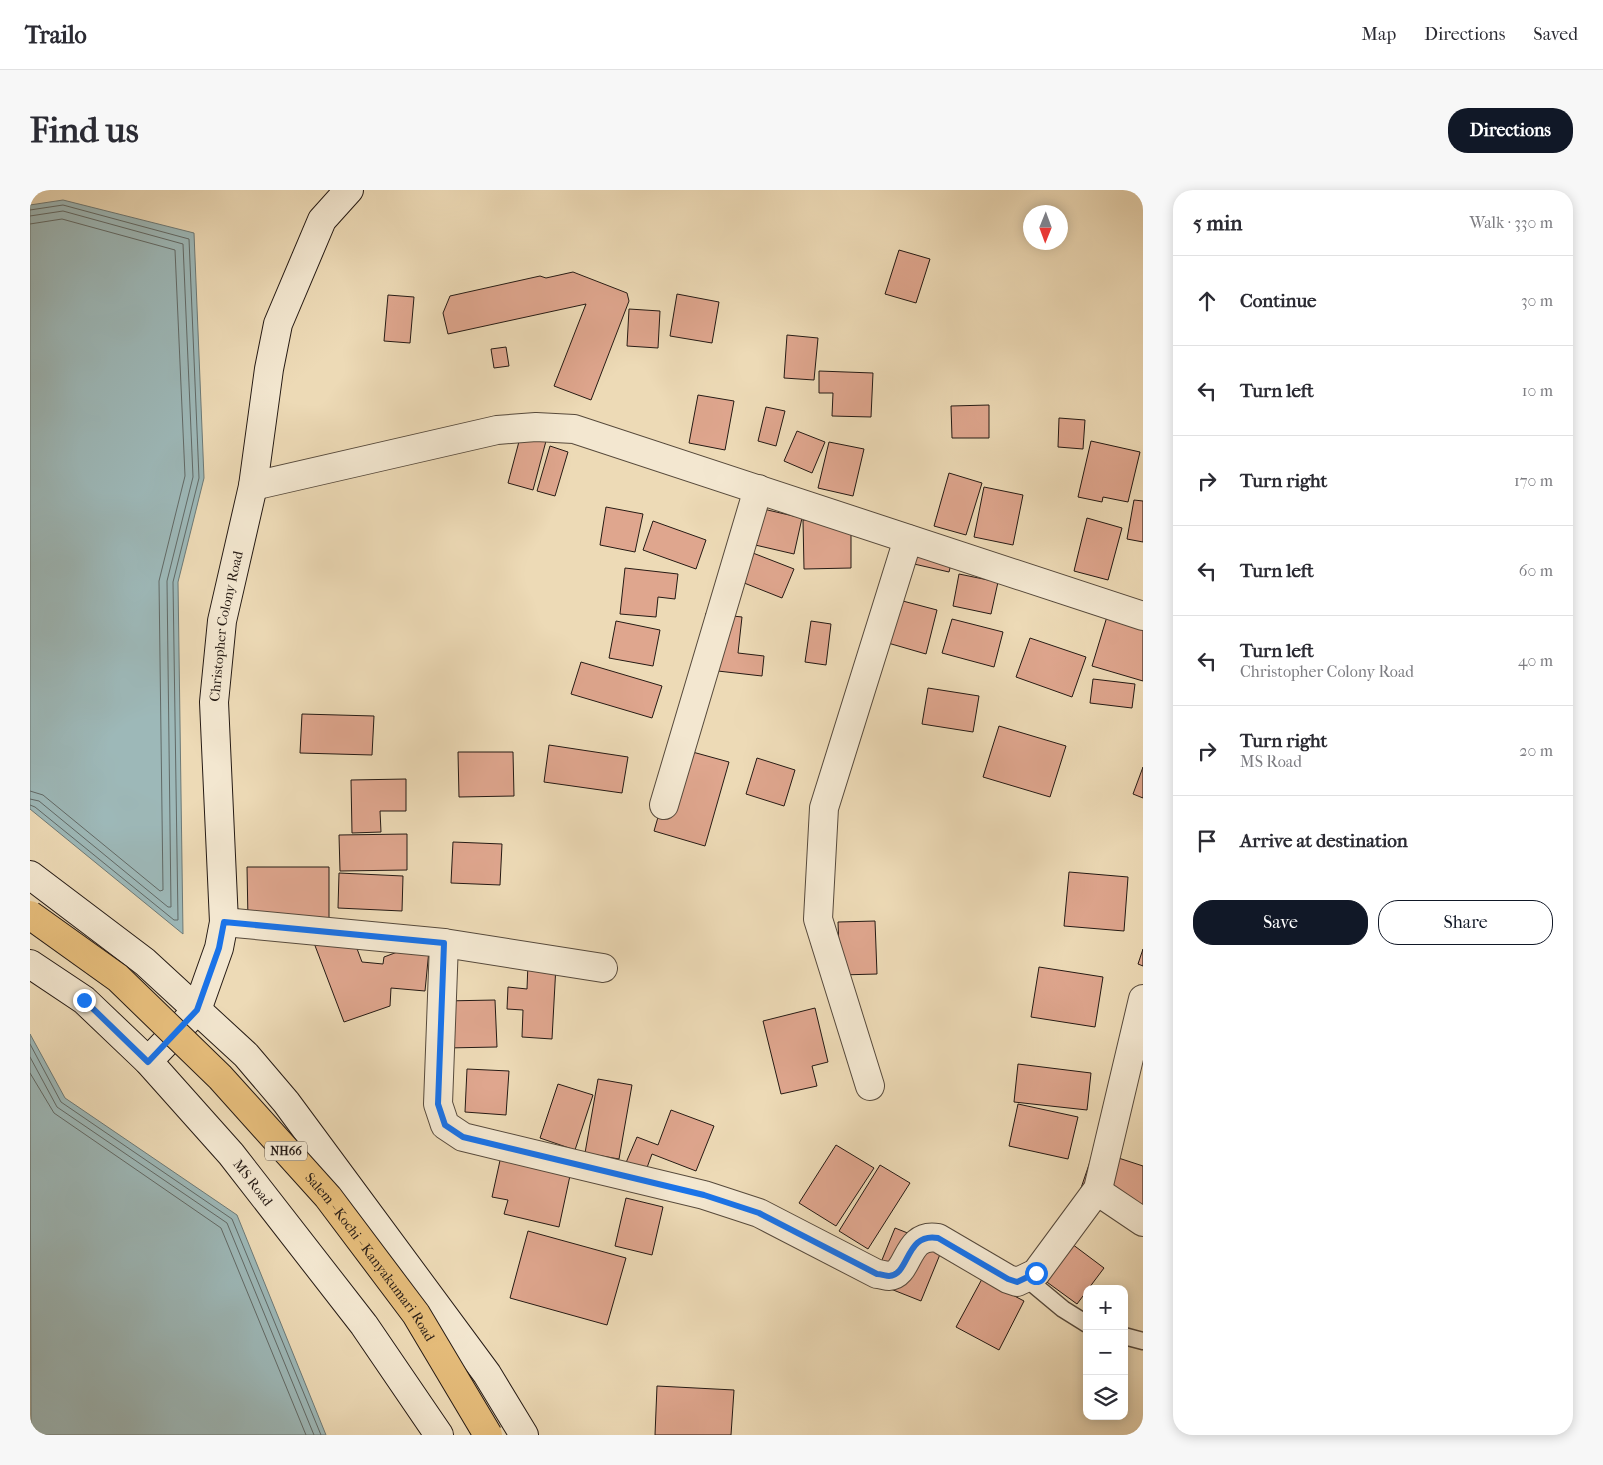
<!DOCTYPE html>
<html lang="en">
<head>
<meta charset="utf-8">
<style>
	body { margin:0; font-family:"IM FELL French Canon",serif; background:#f7f7f7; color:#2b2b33 }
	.controls { position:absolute; right:15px; bottom:15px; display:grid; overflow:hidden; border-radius:10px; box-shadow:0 2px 12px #0003 }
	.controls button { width:45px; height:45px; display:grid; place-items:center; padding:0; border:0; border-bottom:1px solid #e1e1e2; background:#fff; color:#2b2b33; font:25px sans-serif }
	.compass { position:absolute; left:993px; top:15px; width:45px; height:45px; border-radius:50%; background:#fff; box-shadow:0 2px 12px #0003; rotate:181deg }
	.stop { position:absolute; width:15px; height:15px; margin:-11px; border:4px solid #1a73e8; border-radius:50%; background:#fff }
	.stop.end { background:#1a73e8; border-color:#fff; box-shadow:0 1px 5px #0008 }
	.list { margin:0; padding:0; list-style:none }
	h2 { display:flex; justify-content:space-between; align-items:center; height:65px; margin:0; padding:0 20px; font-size:21px }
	h2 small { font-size:16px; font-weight:400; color:#7c7c81 }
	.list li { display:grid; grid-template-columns:32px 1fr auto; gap:15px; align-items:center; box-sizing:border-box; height:90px; padding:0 20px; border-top:1px solid #e1e1e2 }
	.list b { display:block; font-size:19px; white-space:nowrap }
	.list p { margin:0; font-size:16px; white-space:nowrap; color:#7c7c81 }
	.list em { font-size:16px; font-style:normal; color:#7c7c81 }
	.actions { display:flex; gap:10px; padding:15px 20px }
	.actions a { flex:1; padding:11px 0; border:1px solid #111827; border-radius:20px; text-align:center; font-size:18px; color:#111827 }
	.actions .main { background:#111827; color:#fff }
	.icon { flex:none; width:28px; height:28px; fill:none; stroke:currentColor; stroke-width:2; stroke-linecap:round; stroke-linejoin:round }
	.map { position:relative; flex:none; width:1113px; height:1245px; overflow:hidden; border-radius:20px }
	header { display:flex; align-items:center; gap:30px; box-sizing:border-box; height:70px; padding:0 25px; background:#fff; border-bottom:1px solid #e1e1e2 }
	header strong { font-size:24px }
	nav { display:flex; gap:28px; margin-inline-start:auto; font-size:18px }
	.intro { display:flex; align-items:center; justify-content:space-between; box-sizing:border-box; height:120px; padding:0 30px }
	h1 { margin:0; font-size:35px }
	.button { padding:12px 22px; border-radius:20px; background:#111827; color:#fff; font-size:18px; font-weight:700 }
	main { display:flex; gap:30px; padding:0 30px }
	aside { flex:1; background:#fff; border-radius:20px; box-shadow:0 2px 12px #0003 }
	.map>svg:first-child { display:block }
	.water { fill:#9db8b8; stroke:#6d7976 }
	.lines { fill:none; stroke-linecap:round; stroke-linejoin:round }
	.shore { stroke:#616966; stroke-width:1 }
	.building { fill:#dfa68e; stroke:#251a14 }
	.lane-casing { stroke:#574a3c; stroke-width:19 }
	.street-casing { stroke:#574a3c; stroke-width:30 }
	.secondary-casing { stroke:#251a14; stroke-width:30 }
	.lane { stroke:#f3e7d0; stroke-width:16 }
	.street { stroke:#f3e7d0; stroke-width:28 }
	.secondary { stroke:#f3e7d0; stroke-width:28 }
	.highway-bridge-casing { stroke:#251a14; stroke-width:30; stroke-linecap:butt }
	.highway-bridge { stroke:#e6bd7b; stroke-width:28 }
	.route { stroke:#1a73e8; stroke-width:6 }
	.labels { text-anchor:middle; stroke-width:4; stroke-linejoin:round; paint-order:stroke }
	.shield { fill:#f3e7d0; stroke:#63584c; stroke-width:1 }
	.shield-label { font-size:12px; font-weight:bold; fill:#251a14 }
	.street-label { font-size:14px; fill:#251a14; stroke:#f3e7d0 }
</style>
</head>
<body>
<header>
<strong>Trailo</strong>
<nav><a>Map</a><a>Directions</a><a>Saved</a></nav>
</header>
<div class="intro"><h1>Find us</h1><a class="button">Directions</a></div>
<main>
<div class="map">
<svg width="1113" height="1245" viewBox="0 0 1113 1245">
	<rect width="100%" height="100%" fill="#eddab6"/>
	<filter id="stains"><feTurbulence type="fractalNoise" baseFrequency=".004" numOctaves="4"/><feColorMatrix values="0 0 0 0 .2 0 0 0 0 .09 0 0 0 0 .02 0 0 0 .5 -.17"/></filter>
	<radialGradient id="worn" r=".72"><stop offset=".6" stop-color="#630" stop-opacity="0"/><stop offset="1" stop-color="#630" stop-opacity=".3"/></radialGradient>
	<g class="water">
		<path d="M33 10 164 43 174 288 148 392 153 744 0 619V15Z"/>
		<path d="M0 844 35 908 207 1025 296 1245H1Z"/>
	</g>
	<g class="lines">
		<g class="shore">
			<path d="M0 20 33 15 159 49 169 288 143 392 148 730H144L5 617 0 615"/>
			<path d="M0 26 33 21 153 54 163 287 137 391 141 717H138L9 611 0 609"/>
			<path d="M0 34 32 29 145 60 155 286 129 391 133 700 130 701 13 605 0 601"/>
			<path d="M0 854 31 912 202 1029 291 1245"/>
			<path d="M0 867 27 917 197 1033 284 1245"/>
			<path d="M0 883 24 923 191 1038 276 1245"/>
		</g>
	</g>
	<g class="building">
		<path d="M869 60 900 69 886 113 855 104Z"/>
		<path d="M543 82 597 103 599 111 561 210 524 196 556 114 418 144 413 123 420 106 510 86 516 88Z"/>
		<path d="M647 104 689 112 682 153 640 146Z"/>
		<path d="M358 105 384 107 380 153 354 151Z"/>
		<path d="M599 119 630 121 628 158 597 156Z"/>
		<path d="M757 145 788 148 784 190 754 188Z"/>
		<path d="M476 157 479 176 464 178 461 159Z"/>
		<path d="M789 181 843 183 841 227 802 226 803 203H789Z"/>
		<path d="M668 205 704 211 695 260 659 253Z"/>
		<path d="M959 215V248H922L921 216Z"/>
		<path d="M736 217 755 221 746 256 728 251Z"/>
		<path d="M1029 228 1055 230 1053 259 1028 257Z"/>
		<path d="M767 241 795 252 782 283 754 271Z"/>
		<path d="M491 244 516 251 503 300 478 293Z"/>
		<path d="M1061 251 1110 262 1098 312 1073 307 1072 312 1048 307Z"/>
		<path d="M799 252 834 259 823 306 788 298Z"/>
		<path d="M520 256 538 262 525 306 507 301Z"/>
		<path d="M919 283 952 293 936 345 904 336Z"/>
		<path d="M954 297 993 305 983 355 944 347Z"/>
		<path d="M1104 310 1113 311V352L1097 349Z"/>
		<path d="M716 315 772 328 764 364 708 351Z"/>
		<path d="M576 317 613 324 605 362 570 355Z"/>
		<path d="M1057 328 1092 338 1078 390 1044 381Z"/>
		<path d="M821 329V378L774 379 773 330Z"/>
		<path d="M623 331 676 350 666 379 613 360Z"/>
		<path d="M710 358 764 379 752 408 699 387Z"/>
		<path d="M888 358 923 366 919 382 884 374Z"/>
		<path d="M595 378 648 384 645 409 628 407 626 427 590 424Z"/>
		<path d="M929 384 968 392 961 424 923 416Z"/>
		<path d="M869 410 907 420 896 464 858 453Z"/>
		<path d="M1079 420 1113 430V491L1062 476Z"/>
		<path d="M676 423 712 427 708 463 734 466 732 486 670 479Z"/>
		<path d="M922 429 973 442 964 477 912 463Z"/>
		<path d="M586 431 630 440 623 476 579 468Z"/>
		<path d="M781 431 801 434 796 475 775 472Z"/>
		<path d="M1000 448 1056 467 1042 507 986 487Z"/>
		<path d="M551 472 632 496 622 528 541 504Z"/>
		<path d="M1063 489 1105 494 1102 518 1060 513Z"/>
		<path d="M898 498 949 506 943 542 892 534Z"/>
		<path d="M272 524 344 526 342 565 270 563Z"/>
		<path d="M969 536 1036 556 1020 607 953 587Z"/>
		<path d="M519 555 598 567 592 603 514 592Z"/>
		<path d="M648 558 699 572 675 656 624 641Z"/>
		<path d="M428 562H483L484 606 429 607Z"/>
		<path d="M727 568 765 580 754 616 716 604Z"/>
		<path d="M1113 577V608L1103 604Z"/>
		<path d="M376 589V621H350L351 642 322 643 321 590Z"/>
		<path d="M377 644V680L310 681 309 645Z"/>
		<path d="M423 652 472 654 470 695 421 693Z"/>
		<path d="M217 677H299V730H218Z"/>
		<path d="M1039 682 1098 687 1094 741 1034 736Z"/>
		<path d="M309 683 373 686 372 721 308 718Z"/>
		<path d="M845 731 847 784 810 785 808 732Z"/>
		<path d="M320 740 332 772 353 774 354 767 378 758 399 760 395 801 361 798 360 816 314 832 284 753Z"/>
		<path d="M1113 759V776L1108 774Z"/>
		<path d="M498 773 526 775 522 849 492 847 493 820 477 819 478 797 497 799Z"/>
		<path d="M1009 777 1073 787 1065 837 1001 827Z"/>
		<path d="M465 810 467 857 416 858 414 811Z"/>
		<path d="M785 818 798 872 782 876 787 896 751 904 733 831Z"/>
		<path d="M988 874 1061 883 1057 920 984 912Z"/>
		<path d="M437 879 479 881 476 925 435 922Z"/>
		<path d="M568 889 602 895 589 969 555 963Z"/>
		<path d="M528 894 563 905 545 960 510 948Z"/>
		<path d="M988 914 1048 927 1038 969 979 956Z"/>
		<path d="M641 920 684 936 666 981 622 964 615 983 595 975 607 947 628 955Z"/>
		<path d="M806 955 844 978 806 1036 769 1013Z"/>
		<path d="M1064 960 1113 976V1019L1051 998Z"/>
		<path d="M471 966 541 981 529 1037 474 1024 478 1010 462 1007Z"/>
		<path d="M850 975 880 993 838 1059 809 1041Z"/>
		<path d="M596 1008 633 1017 622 1065 585 1056Z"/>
		<path d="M865 1038 913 1057 891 1111 843 1092Z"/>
		<path d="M498 1041 596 1068 577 1135 480 1108Z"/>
		<path d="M1026 1042 1074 1078 1047 1114 999 1079Z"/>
		<path d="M952 1089 994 1111 969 1160 926 1137Z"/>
		<path d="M627 1196 704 1200 701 1245H625Z"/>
	</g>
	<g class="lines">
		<defs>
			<g id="lane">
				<path d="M997 1089 1033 1119 1057 1134"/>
				<path d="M1094 1146 1113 1151"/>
			</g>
			<g id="street">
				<path d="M223 296 467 240 506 237 544 239 1113 426"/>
				<path d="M634 615 728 299"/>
				<path d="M194 732 414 753 573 778"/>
				<path d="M414 753 408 914 415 935 433 947 674 1005 729 1023 847 1084C851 1084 856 1086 859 1086 880 1085 875 1042 908 1048L978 1089 987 1092 1006 1083 1068 999 1113 809"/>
				<path d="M840 896 788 729 794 618 878 349"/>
				<path d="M1067 1001 1113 1032"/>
			</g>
			<g id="secondary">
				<path d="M0 685 115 772 216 865 256 912 457 1184 494 1245"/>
				<path id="s1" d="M0 774 54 810 118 871 201 964 334 1135 409 1245"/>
				<path id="s2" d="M118 871 167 820 189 758 194 732 184 512 192 431 223 296 239 179 248 134 292 30 319 0"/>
			</g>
		</defs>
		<use href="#lane" class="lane-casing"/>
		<use href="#street" class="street-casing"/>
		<use href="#secondary" class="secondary-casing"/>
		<use href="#lane" class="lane"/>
		<use href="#street" class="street"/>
		<use href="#secondary" class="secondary"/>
		<defs>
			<g id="highway-bridge">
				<path id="s3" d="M0 725 88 788 190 887 298 1007 386 1124 458 1245"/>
			</g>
		</defs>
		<use href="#highway-bridge" class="highway-bridge-casing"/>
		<use href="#highway-bridge" class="highway-bridge"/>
	</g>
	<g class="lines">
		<path class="route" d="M54 810 118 872 167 820 189 758 194 732 414 753 408 914 415 935 433 947 674 1005 729 1023 847 1084C851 1084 856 1086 859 1086 880 1085 875 1042 908 1048L978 1089 987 1092 1006 1083"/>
	</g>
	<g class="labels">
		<rect class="shield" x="235" y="951.5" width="42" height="19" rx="4"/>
		<g class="shield-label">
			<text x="256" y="965">NH66</text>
		</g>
		<g class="street-label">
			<text dy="5" stroke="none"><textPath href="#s2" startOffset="460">Christopher Colony Road</textPath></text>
			<text dy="5" stroke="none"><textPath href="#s1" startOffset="314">MS Road</textPath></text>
			<text dy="5" stroke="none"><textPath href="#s3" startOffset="485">Salem - Kochi - Kanyakumari Road</textPath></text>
		</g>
	</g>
	<rect width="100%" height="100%" filter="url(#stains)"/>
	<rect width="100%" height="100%" fill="url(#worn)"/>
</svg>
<div class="controls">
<button>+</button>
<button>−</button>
<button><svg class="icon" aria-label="layers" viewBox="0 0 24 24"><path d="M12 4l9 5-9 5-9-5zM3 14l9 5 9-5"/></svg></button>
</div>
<svg class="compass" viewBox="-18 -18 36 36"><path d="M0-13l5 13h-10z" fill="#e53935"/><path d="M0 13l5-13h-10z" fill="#7c7c81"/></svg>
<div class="stop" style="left:1006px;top:1083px"></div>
<div class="stop end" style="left:54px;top:810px"></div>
</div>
<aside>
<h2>5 min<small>Walk · 330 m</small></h2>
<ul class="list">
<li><svg class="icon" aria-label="ahead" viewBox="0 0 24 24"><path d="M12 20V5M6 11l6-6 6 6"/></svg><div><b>Continue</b></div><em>30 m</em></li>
<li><svg class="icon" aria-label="left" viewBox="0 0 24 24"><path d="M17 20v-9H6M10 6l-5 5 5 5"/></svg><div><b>Turn left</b></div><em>10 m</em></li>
<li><svg class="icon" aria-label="right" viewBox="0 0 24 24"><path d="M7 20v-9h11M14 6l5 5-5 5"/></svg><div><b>Turn right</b></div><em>170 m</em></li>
<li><svg class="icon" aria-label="left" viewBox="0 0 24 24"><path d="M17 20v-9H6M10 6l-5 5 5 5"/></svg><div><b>Turn left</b></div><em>60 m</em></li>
<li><svg class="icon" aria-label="left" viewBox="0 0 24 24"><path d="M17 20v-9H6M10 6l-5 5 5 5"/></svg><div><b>Turn left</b><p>Christopher Colony Road</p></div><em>40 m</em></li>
<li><svg class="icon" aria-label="right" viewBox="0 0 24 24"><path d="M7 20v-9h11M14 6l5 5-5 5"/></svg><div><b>Turn right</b><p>MS Road</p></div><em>20 m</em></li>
<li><svg class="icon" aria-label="arrive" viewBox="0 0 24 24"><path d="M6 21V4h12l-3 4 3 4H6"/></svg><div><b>Arrive at destination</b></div></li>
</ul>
<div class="actions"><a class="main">Save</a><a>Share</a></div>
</aside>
</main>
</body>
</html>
